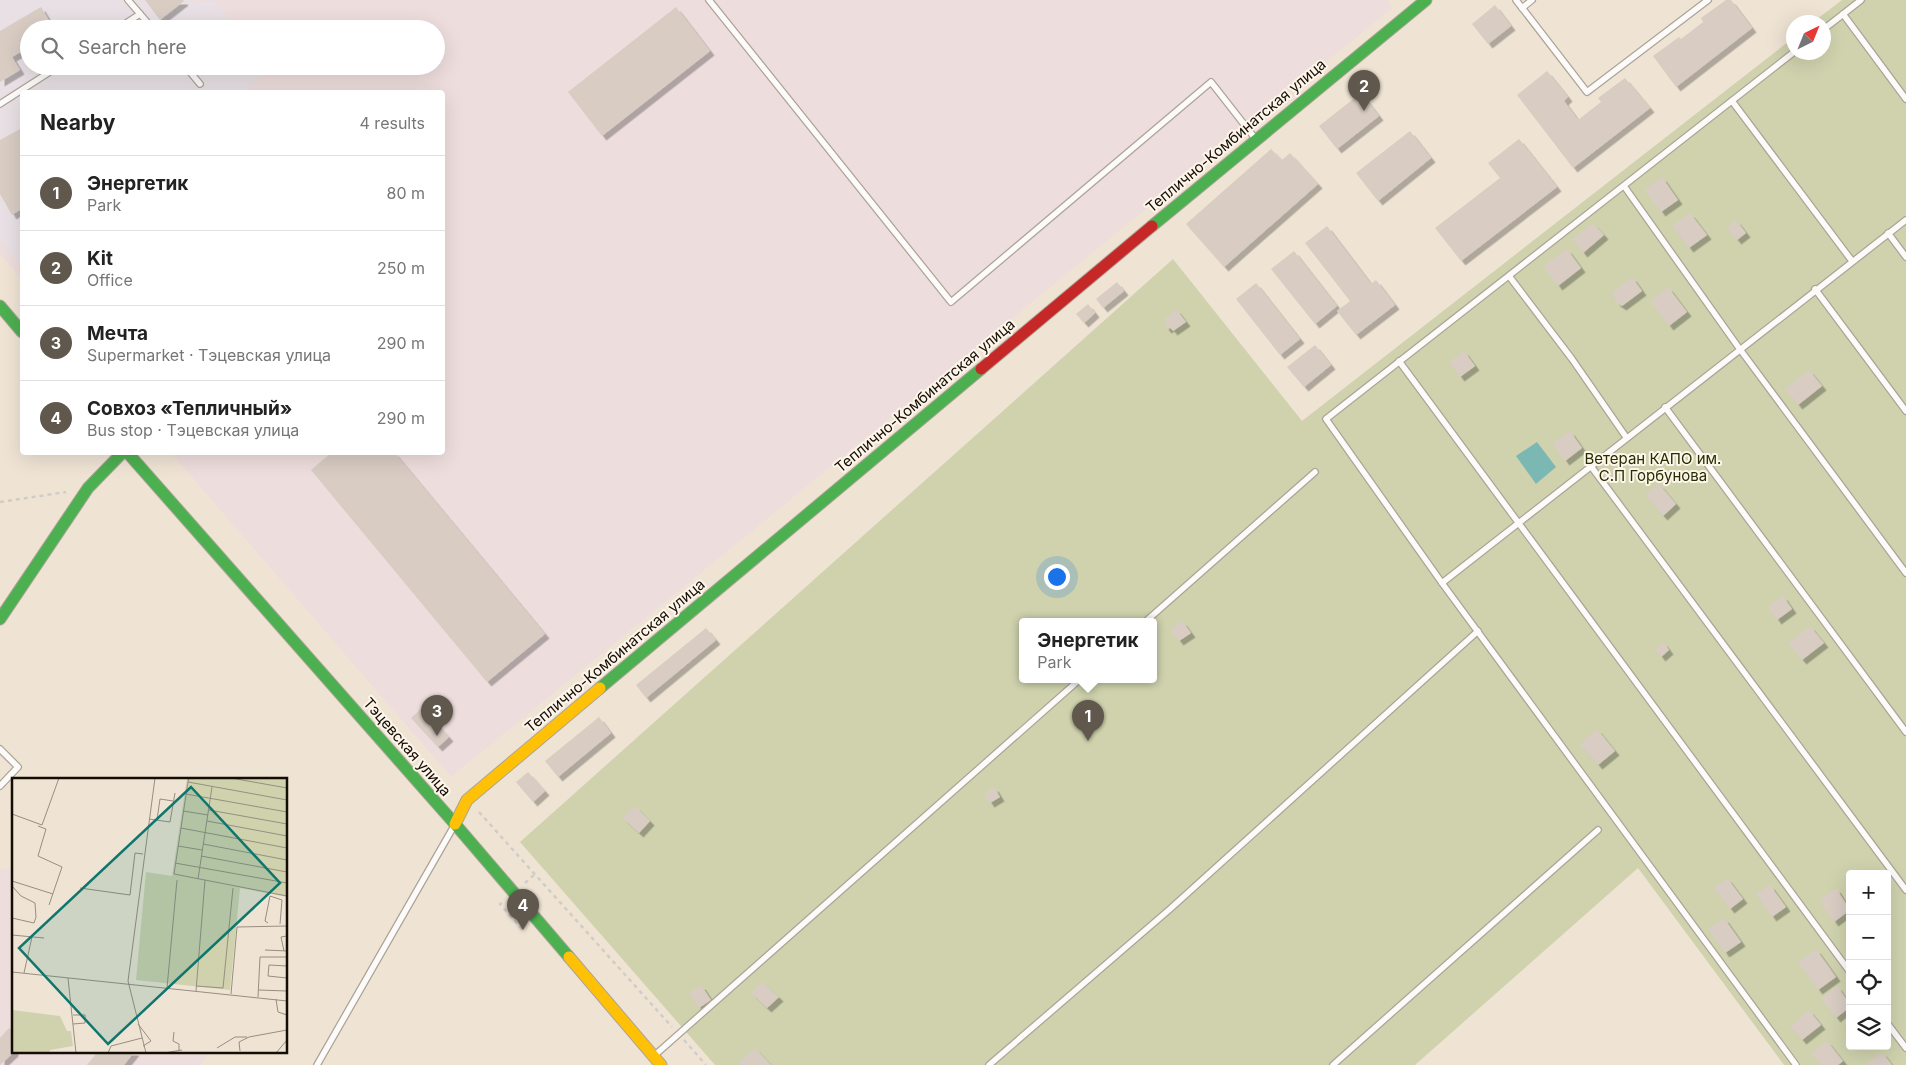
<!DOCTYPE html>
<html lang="en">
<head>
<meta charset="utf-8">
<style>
	body { margin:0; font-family:Inter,sans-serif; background:#f6f6f6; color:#222 }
	.controls { position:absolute; right:15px; bottom:15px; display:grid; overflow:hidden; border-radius:5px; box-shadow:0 5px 20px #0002 }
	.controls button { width:45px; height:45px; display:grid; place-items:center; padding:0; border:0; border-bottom:1px solid #e0e0e0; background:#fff; color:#222; font:25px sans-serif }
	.compass { position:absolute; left:1786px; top:15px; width:45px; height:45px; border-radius:50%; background:#fff; box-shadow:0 5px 20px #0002; rotate:43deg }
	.you { position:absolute; left:1056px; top:576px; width:18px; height:18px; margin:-12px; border:4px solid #fff; border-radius:50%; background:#1a73e8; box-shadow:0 0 0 8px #1a73e833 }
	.badge { display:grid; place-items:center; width:32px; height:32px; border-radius:50%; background:#60584d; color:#fff; font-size:16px; font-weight:700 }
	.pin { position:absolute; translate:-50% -41px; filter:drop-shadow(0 1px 2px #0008) }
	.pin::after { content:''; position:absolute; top:26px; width:18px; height:15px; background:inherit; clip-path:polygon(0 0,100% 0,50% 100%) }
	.popup { position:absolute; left:1019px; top:618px; width:138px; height:65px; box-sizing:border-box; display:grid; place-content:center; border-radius:5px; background:#fff; filter:drop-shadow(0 1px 4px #0005); font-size:16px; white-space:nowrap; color:#767676 }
	.popup b { font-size:19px; color:#222 }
	.popup::after { content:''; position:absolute; left:50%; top:100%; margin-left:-10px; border:10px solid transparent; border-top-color:#fff }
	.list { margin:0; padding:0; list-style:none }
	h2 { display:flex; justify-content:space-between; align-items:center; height:65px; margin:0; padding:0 20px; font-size:21px }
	h2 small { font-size:16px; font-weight:400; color:#767676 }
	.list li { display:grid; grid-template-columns:32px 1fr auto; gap:15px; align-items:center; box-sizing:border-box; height:75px; padding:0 20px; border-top:1px solid #e0e0e0 }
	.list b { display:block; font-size:19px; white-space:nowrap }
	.list p { margin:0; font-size:16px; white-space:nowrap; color:#767676 }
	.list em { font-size:16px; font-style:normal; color:#767676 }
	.icon { flex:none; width:28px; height:28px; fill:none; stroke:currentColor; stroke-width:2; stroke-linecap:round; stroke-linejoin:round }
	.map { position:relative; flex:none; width:1906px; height:1065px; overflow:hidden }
	.search { position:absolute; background:#fff; box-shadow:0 5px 20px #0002; left:20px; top:20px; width:425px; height:55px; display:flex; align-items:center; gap:12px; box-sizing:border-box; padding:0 18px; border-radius:28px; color:#767676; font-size:19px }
	.panel { position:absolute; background:#fff; box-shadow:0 5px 20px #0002; left:20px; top:90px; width:425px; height:365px; border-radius:5px }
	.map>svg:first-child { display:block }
	.industrial { fill:#edd; fill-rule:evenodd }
	.education { fill:#e8e0e4 }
	.green { fill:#cfd2ad; fill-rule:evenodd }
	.water { fill:#7bb8b4 }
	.building { fill:#d8ccc3; filter:url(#shadow) }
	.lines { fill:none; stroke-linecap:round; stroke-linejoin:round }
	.lane-casing { stroke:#aca498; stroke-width:8 }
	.fast-casing { stroke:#aca498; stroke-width:13 }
	.slow-casing { stroke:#aca498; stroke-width:13 }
	.jam-casing { stroke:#aca498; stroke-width:13 }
	.path { stroke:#d0cdc8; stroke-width:2.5; stroke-dasharray:4 4; stroke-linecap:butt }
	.lane { stroke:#fdfbf9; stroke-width:5.5 }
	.fast { stroke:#4caf50; stroke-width:11 }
	.slow { stroke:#ffc107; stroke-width:11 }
	.jam { stroke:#c62828; stroke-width:11 }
	.labels { text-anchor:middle; stroke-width:4; stroke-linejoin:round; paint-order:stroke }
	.street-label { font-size:15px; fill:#130d04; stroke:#fef5ea }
	.park-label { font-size:15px; fill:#252e00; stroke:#fef5ea }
	.inset-road { fill:none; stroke:#978e81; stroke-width:1 }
	.view { fill:#0f766e; fill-opacity:0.15; stroke:#0f766e; stroke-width:2.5 }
	.inset-edge { fill:none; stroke:#130d04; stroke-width:2.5 }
</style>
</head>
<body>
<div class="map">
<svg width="1906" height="1065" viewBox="0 0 1906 1065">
	<defs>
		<filter id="shadow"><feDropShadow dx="4.5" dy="4.5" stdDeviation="0" flood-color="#0004"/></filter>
	</defs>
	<rect width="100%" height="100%" fill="#efe4d4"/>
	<g class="industrial">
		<path d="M0 0H1387L1392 8 451 777 171 453 442 452V92H22V280L0 254ZM29 29H436V66H29Z"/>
		<path d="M14 868V1051H210L200 1065H0V869Z"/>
	</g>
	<path class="education" d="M0 0H194L196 3 214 0 237 29H29V66H266L269 69 243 92H22V267L0 240Z"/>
	<path class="green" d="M1842 0H1906V1065H1784L1638 868 1415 1065H715L520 842 1173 259 1302 421 1793 38 1794 52H1824V22H1813ZM1023 622H1153V680H1023ZM1850 874H1887V1046H1850Z"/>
	<path class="water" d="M1537 442 1556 467 1536 484 1516 456Z"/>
	<g class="building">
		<path d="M145 0H183L184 1 160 20Z"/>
		<path d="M1726 0H1731L1752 28 1676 87 1653 56 1679 37 1681 39 1703 22 1701 18Z"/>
		<path d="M1495 5 1511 26 1488 44 1472 24Z"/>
		<path d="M41 7 54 29H29V47L12 57 20 70 0 82V31Z"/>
		<path d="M676 7 710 51 602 136 568 92Z"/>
		<path d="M67 21 71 29H54Z"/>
		<path d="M1547 71 1568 97 1564 101 1578 120 1601 102 1598 98 1625 78 1650 108 1573 168 1517 95Z"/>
		<path d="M1361 93 1379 116 1337 149 1319 126Z"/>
		<path d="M22 128V212L21 209 12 215 0 194V140Z"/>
		<path d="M1410 131 1431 158 1378 201 1356 173Z"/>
		<path d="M1519 139 1557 187 1461 261 1435 228 1500 178 1488 163Z"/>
		<path d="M1271 149 1282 160 1290 153 1318 184 1224 267 1186 224Z"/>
		<path d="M1662 177 1678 200 1661 212 1645 190Z"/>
		<path d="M1690 213 1707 235 1689 248 1672 226Z"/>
		<path d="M1736 220 1746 233 1737 240 1727 228Z"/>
		<path d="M1593 223 1604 235 1583 253 1572 239Z"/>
		<path d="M1327 226 1371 284 1376 280 1395 305 1356 335 1337 311 1350 301 1305 243Z"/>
		<path d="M1567 249 1581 268 1558 286 1543 266Z"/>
		<path d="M1294 251 1337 306 1315 324 1271 269Z"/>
		<path d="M1632 277 1642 291 1622 306 1616 302 1612 292Z"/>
		<path d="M1117 282 1124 291 1103 308 1096 299Z"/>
		<path d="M1256 283 1300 339 1280 355 1236 299Z"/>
		<path d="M1668 287 1687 312 1669 326 1650 301Z"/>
		<path d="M1088 304 1095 313 1084 323 1076 314Z"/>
		<path d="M1176 309 1186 322 1173 331 1170 327 1167 329 1164 325 1167 323 1164 319Z"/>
		<path d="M1315 345 1331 365 1304 387 1287 367Z"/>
		<path d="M1464 351 1475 366 1460 377 1449 362Z"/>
		<path d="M1809 370 1822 386 1798 405 1785 389Z"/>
		<path d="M1570 431 1582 448 1565 461 1552 443Z"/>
		<path d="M332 452H394L545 634 487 682 311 470Z"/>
		<path d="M1659 484 1676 504 1663 516 1645 495Z"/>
		<path d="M1783 596 1792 609 1777 620 1768 607Z"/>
		<path d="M1182 621 1191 633 1179 641 1170 629Z"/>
		<path d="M1810 626 1824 643 1802 660 1788 643Z"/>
		<path d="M706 628 716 640 646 698 636 685Z"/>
		<path d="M1663 642 1669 650 1661 657 1655 649Z"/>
		<path d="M422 708 449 737 438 747 411 718Z"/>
		<path d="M599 717 611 733 558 777 545 761Z"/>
		<path d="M1597 729 1615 751 1598 765 1580 744Z"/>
		<path d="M528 772 545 791 533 802 516 782Z"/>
		<path d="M994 787 1000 797 990 803 984 794Z"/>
		<path d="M635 806 650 821 639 833 623 818Z"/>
		<path d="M1727 878 1743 899 1730 909 1714 888Z"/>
		<path d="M1770 885 1786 907 1772 917 1756 894Z"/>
		<path d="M1836 888 1850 910 1834 922 1819 900Z"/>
		<path d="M1724 918 1741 942 1725 953 1708 929Z"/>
		<path d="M1816 949 1836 977 1818 990 1798 962Z"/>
		<path d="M762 981 779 997 767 1008 751 993Z"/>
		<path d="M701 985 711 1000 699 1008 689 993Z"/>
		<path d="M1837 986 1850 1004V1007L1836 1018 1821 998Z"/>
		<path d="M1809 1010 1821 1025 1802 1040 1790 1026Z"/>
		<path d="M9 1028 14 1032V1052L0 1065V1038Z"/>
		<path d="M1827 1041 1843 1061 1838 1065H1821L1811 1053Z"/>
		<path d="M755 1048 771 1065H740L738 1064Z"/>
		<path d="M98 1051H135L124 1065H87Z"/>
		<path d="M1882 1052 1892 1065H1867L1866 1064Z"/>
	</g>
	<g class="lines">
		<defs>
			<g id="lane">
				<path d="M128 0 153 29"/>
				<path d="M709 0 951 302 1211 82 1254 137"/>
				<path d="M1516 0 1587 92 1708 0"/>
				<path d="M1522 8 1532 0"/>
				<path d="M1843 14 1906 99"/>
				<path d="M117 29 140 14"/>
				<path d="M1824 29 1861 0"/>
				<path d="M1794 52 1326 419 1442 583 1796 1065"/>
				<path d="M185 66 200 84"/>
				<path d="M1732 101 1852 261"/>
				<path d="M0 104 59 66"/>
				<path d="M1624 186 1739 348 1906 573"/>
				<path d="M1888 233 1906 257"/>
				<path d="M1509 276 1572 359 1626 437"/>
				<path d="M1815 289 1906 411"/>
				<path d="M1399 361 1850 972"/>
				<path d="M1665 407 1906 732"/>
				<path d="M1590 465 1906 890"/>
				<path d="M1442 583 1906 220"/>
				<path d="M1145 622 1315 472"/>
				<path d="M0 749 18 767 0 786"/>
				<path d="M1887 1023 1906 1048"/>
				<path d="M655 1055 1079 680"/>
				<path d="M317 1065 454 826"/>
				<path d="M989 1065 1170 909 1478 631"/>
				<path d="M1333 1065 1598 830"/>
			</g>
			<g id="fast">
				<path d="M1152 226 1426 0"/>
				<path d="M0 306 22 332"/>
				<path d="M127 452 455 824 569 957"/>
				<path d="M0 619 88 488 123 452"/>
				<path d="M600 688 981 369"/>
			</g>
			<g id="slow">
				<path d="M455 824 467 800 600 688"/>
				<path d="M569 957 661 1065"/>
			</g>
			<path id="jam" d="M981 369 1152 226"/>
		</defs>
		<use href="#lane" class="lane-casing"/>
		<use href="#fast" class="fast-casing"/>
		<use href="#slow" class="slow-casing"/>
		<use href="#jam" class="jam-casing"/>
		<g class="path">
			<path d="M0 502 66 492"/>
			<path d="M479 812 672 1027"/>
			<path d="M525 883 535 874"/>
			<path d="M502 903 500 904 523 930"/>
			<path d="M684 1040 706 1065"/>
		</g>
		<use href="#lane" class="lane"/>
		<use href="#fast" class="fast"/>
		<use href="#slow" class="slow"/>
		<use href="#jam" class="jam"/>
	</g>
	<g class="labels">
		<g class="street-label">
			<text transform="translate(1236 136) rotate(-40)" y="5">Теплично-Комбинатская улица</text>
			<text transform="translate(925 396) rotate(-40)" y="5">Теплично-Комбинатская улица</text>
			<text transform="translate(615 656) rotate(-40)" y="5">Теплично-Комбинатская улица</text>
			<text transform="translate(407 747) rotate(49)" y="5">Тэцевская улица</text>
		</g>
		<g class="park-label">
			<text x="1653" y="464">Ветеран КАПО им.<tspan x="1653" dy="17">С.П Горбунова</tspan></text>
		</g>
	</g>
	<g transform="translate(12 778)">
		<rect width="275" height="275" fill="#efe4d4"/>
		<path d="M175 0H275V119L228 110 218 212 124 202 134 94 160 98ZM0 232 48 238 55 253H59L61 268 38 272 37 275H0Z" fill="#cfd2ad"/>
		<path class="inset-road" d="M177 0 176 4 275 22M219 0 275 10M176 4 162 96 275 118M174 16 275 34M197 32 275 46M171 33 196 37M0 36 30 47 47 0M137 41 158 44 163 15M145 42 148 21 161 23M195 43 275 58M26 48 34 51 26 78 50 89 37 127M169 50 275 70M191 66 275 82M166 68 190 72M189 78 275 94M163 85 275 105M186 101 200 9M0 103 41 116M0 108 9 118 23 125 24 139 22 145 0 140M68 110 118 117 123 75 131 76M256 145 253 143 258 118 270 122 268 146M0 157 32 160M253 172 275 173M272 173 269 159 275 158M275 188 257 187 256 198 275 200M0 194 275 223M12 195 20 159M56 200 64 275M184 208 211 210 221 110M155 210 165 102M247 212 275 213M184 213 193 102M219 216 225 149 275 148M246 219 248 179H275M264 221 266 234 275 237M61 237H73V245L61 246M126 246 139 263 131 268M162 254 161 263 167 266V272M205 270 223 259H235M228 273 227 264 237 259 275 252M96 275 99 268 130 260M134 275 116 203 143 0M152 275 170 272M264 275 275 262"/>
		<path class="view" d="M179 9 268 105 96 266 7 170Z"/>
		<rect width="275" height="275" class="inset-edge"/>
	</g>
</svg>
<div class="controls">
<button>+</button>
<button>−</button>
<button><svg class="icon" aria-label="locate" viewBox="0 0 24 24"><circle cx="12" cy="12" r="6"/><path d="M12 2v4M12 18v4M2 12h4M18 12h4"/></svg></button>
<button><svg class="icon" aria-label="layers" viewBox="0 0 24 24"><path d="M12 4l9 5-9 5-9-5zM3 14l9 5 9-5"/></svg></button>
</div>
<svg class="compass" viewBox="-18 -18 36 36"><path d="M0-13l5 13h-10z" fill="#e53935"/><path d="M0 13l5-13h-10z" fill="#767676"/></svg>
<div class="you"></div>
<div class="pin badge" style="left:1088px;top:741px">1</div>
<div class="popup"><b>Энергетик</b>Park</div>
<div class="pin badge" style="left:1364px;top:111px">2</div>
<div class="pin badge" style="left:437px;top:736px">3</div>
<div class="pin badge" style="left:523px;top:930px">4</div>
<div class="search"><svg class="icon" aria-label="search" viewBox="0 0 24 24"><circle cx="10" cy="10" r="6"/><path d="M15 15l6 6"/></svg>Search here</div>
<section class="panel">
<h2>Nearby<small>4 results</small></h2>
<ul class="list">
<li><span class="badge">1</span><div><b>Энергетик</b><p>Park</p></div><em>80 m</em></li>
<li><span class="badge">2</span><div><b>Kit</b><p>Office</p></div><em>250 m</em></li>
<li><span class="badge">3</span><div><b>Мечта</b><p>Supermarket · Тэцевская улица</p></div><em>290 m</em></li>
<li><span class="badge">4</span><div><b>Совхоз «Тепличный»</b><p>Bus stop · Тэцевская улица</p></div><em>290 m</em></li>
</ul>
</section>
</div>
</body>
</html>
